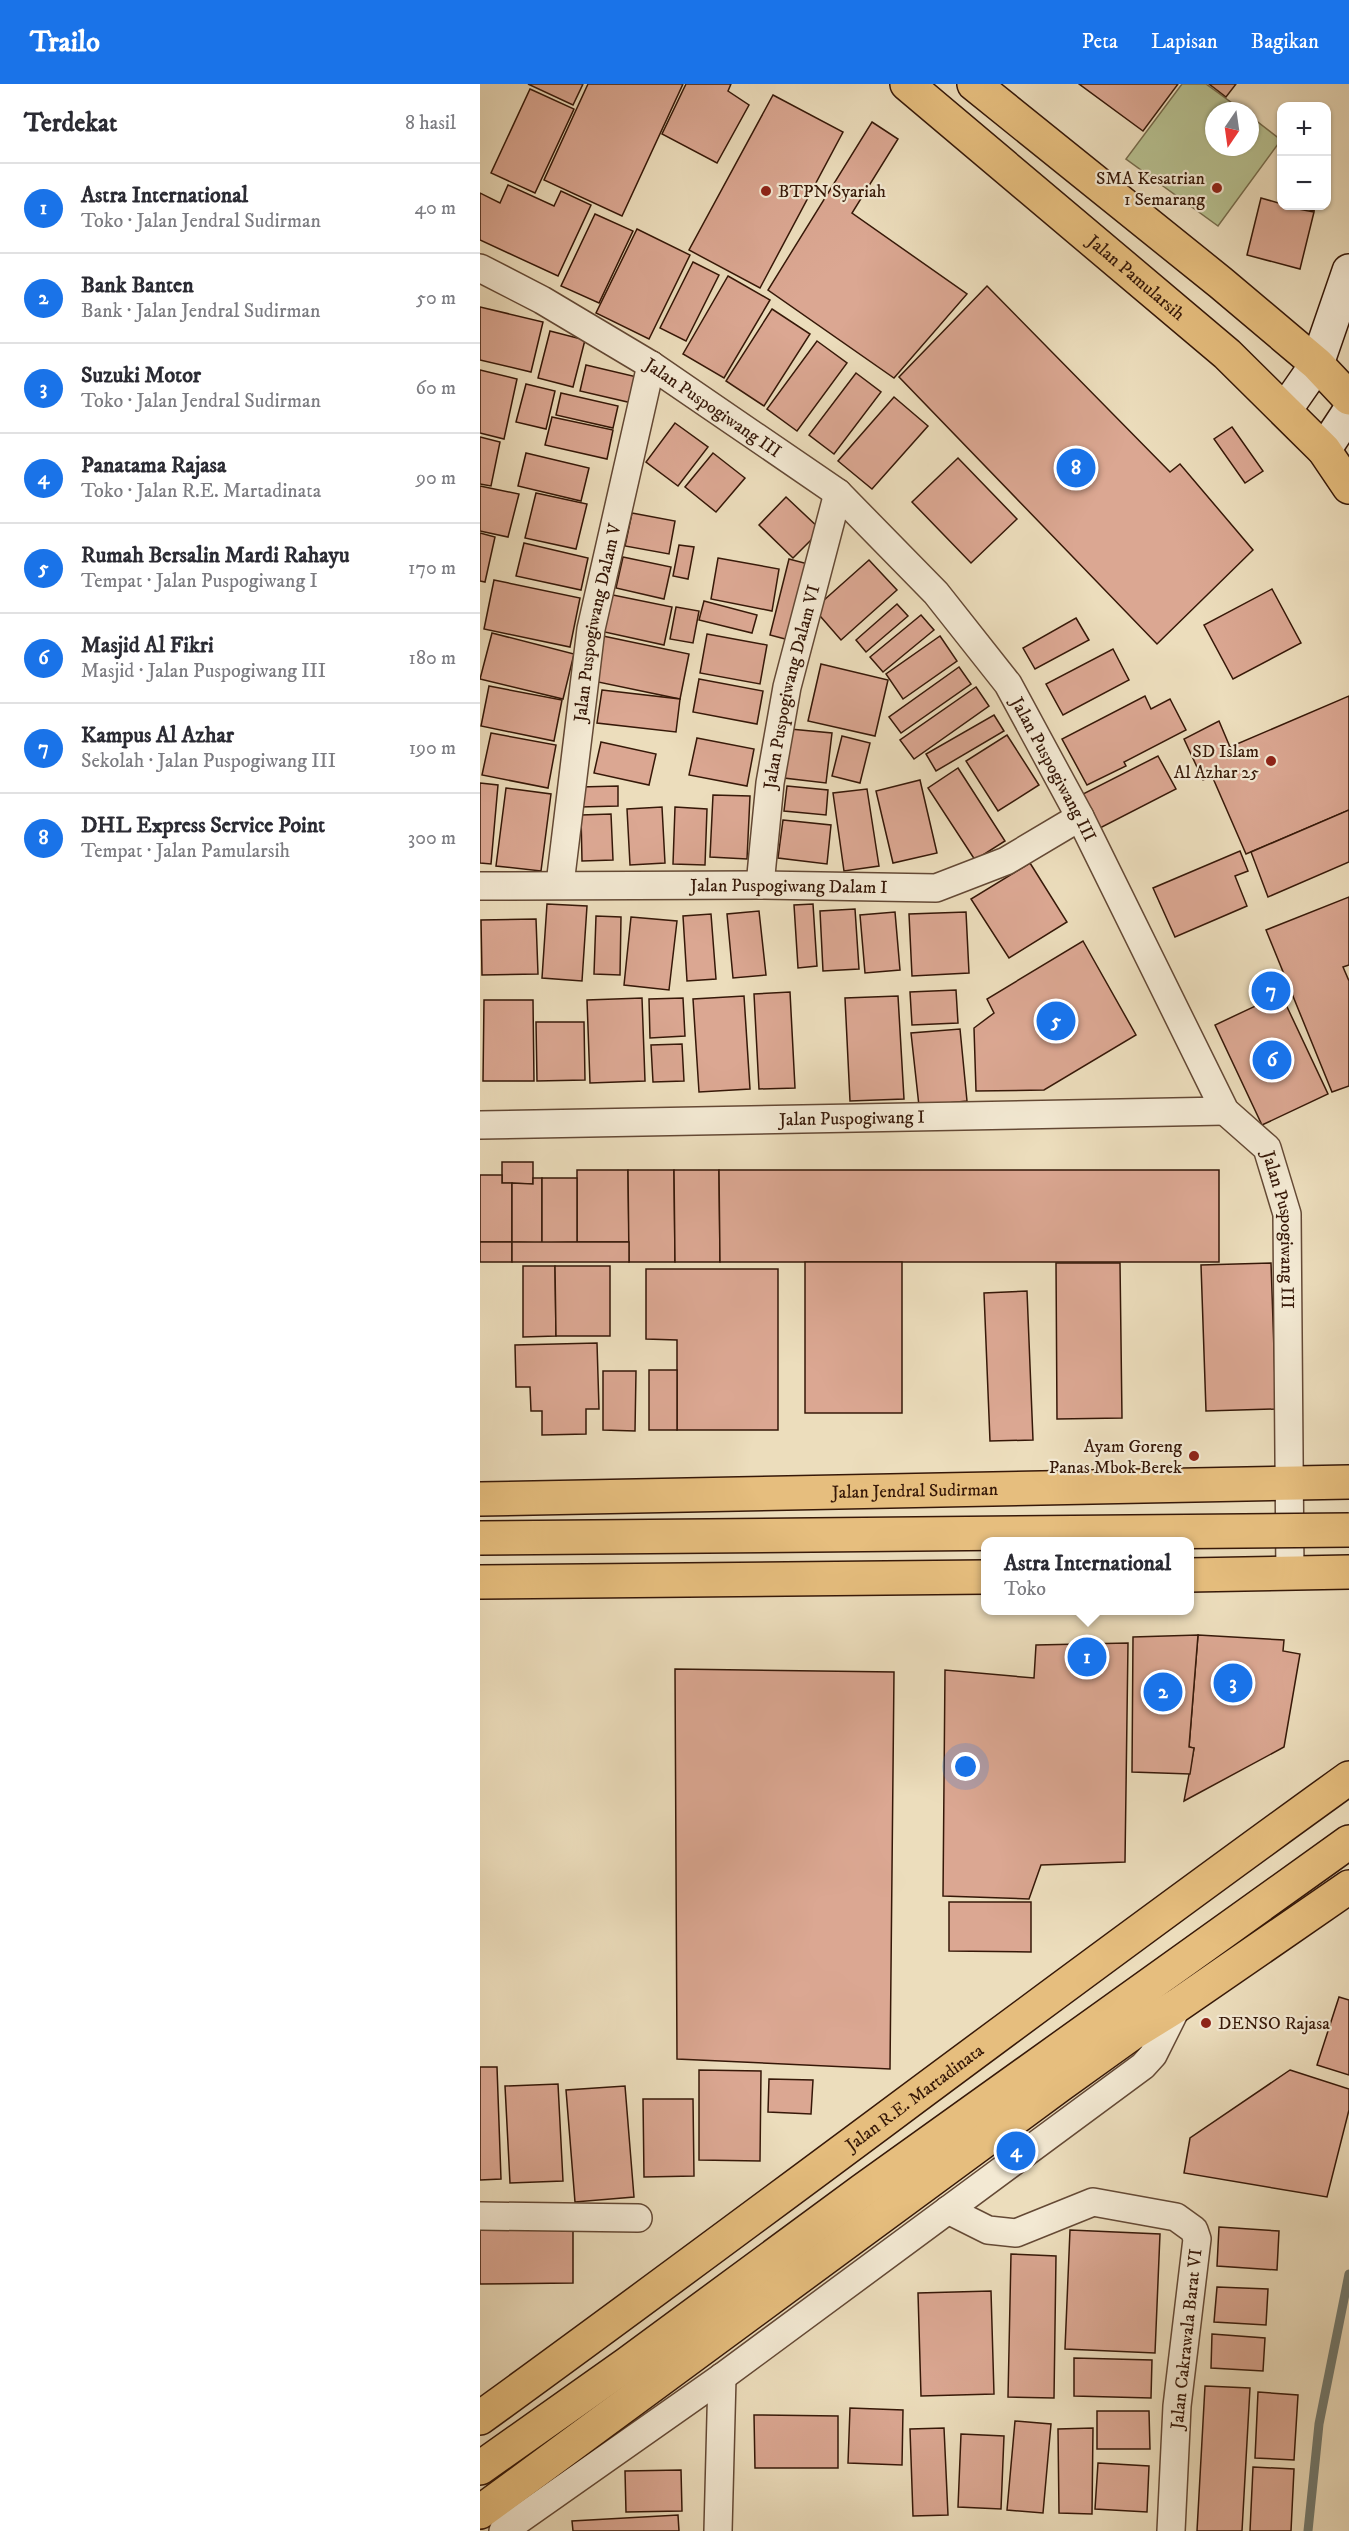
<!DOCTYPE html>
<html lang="id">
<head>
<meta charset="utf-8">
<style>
	body { margin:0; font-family:"IM FELL DW Pica",serif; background:#f7f7f7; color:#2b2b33 }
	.controls { position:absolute; right:18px; top:18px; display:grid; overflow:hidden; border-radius:12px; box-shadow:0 2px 4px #0004 }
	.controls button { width:54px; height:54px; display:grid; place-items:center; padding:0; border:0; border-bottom:2px solid #e1e1e2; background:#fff; color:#2b2b33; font:30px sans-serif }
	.compass { position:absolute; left:725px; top:18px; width:54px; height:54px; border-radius:50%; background:#fff; box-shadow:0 2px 4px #0004; rotate:193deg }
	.you { position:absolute; left:486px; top:1683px; width:21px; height:21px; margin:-15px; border:4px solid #fff; border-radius:50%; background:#1a73e8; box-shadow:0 0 0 9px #1a73e833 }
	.badge { display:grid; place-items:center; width:39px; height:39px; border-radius:50%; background:#1a73e8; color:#fff; font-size:20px; font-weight:700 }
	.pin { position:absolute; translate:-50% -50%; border:3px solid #fff; box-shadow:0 2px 6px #0006 }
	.popup { position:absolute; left:501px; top:1453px; width:213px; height:78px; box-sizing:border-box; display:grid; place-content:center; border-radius:12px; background:#fff; filter:drop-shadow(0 2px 4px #0005); font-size:20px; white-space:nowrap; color:#7c7c81 }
	.popup b { font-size:22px; color:#2b2b33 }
	.popup::after { content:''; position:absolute; left:50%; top:100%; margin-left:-12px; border:12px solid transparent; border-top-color:#fff }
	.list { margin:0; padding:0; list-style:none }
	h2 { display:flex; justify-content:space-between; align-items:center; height:78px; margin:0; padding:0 24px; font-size:26px }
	h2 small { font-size:20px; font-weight:400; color:#7c7c81 }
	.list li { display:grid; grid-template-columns:39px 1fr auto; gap:18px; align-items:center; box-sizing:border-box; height:90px; padding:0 24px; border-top:2px solid #e1e1e2 }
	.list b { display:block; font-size:22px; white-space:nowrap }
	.list p { margin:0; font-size:20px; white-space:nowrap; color:#7c7c81 }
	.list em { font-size:20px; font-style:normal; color:#7c7c81 }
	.map { position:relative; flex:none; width:869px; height:2447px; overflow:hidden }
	header { display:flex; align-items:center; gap:36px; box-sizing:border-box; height:84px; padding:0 30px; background:#1a73e8; color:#fff }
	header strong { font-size:28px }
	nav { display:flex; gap:33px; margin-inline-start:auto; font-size:21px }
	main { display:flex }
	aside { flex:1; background:#fff }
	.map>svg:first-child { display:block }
	.green { fill:#b7c191; stroke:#766c4c; stroke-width:1.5 }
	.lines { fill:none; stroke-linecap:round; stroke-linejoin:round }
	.stream { stroke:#717a70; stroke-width:9 }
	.building { fill:#dba792; stroke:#361808; stroke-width:1.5 }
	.street-casing { stroke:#644935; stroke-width:30 }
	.secondary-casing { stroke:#361808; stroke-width:36 }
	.highway-casing { stroke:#361808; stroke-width:36 }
	.street { stroke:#f3e9d3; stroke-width:27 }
	.secondary { stroke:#f3e9d3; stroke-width:33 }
	.highway { stroke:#e6be7e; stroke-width:33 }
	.highway-bridge-casing { stroke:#361808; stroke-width:36; stroke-linecap:butt }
	.highway-bridge { stroke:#e6be7e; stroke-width:33 }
	.poi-dot { fill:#8f2418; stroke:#f3e9d3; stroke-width:2 }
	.labels { text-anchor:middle; stroke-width:4.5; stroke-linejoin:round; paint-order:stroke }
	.poi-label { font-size:18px; fill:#361808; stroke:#f3e9d3; text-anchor:end }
	.street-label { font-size:18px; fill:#361808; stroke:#f3e9d3 }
</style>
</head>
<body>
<header>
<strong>Trailo</strong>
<nav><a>Peta</a><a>Lapisan</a><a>Bagikan</a></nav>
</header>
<main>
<aside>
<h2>Terdekat<small>8 hasil</small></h2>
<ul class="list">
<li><span class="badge">1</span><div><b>Astra International</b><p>Toko · Jalan Jendral Sudirman</p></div><em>40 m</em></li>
<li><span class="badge">2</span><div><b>Bank Banten</b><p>Bank · Jalan Jendral Sudirman</p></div><em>50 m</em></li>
<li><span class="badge">3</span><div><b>Suzuki Motor</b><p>Toko · Jalan Jendral Sudirman</p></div><em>60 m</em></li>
<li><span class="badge">4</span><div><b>Panatama Rajasa</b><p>Toko · Jalan R.E. Martadinata</p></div><em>90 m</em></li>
<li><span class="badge">5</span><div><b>Rumah Bersalin Mardi Rahayu</b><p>Tempat · Jalan Puspogiwang I</p></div><em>170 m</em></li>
<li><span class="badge">6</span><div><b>Masjid Al Fikri</b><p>Masjid · Jalan Puspogiwang III</p></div><em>180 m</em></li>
<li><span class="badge">7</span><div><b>Kampus Al Azhar</b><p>Sekolah · Jalan Puspogiwang III</p></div><em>190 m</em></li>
<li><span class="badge">8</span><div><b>DHL Express Service Point</b><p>Tempat · Jalan Pamularsih</p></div><em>300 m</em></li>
</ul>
</aside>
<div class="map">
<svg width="869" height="2447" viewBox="0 0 869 2447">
	<rect width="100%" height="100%" fill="#ecddbc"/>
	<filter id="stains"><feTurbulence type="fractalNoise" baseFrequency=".00333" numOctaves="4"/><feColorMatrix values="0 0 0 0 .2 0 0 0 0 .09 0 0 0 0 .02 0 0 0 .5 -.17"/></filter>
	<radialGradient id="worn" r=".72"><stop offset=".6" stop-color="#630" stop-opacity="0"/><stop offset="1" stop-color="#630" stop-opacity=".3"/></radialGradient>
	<path class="green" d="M702 0H726L763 27H734V63H770V32L801 56 738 142 646 75Z"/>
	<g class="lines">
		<path class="stream" d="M828 2447 839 2340 869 2190"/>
	</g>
	<g class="building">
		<path d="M48 0H103L93 21Z"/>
		<path d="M108 0H203L142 132 64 96Z"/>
		<path d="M206 0H251L248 7 269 21 237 79 182 50Z"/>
		<path d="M599 0H698L663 47Z"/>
		<path d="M729 0H756L746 13Z"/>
		<path d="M50 5 94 25 55 109 11 89Z"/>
		<path d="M293 11 363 48 280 204 209 166Z"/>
		<path d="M392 38 418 55 372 129 487 210 414 294 288 206Z"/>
		<path d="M28 101 74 122 81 107 111 121 78 192 0 156V109L20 119Z"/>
		<path d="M781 114 802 120V122L834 128 820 185 767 171Z"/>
		<path d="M814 122H835L834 127Z"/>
		<path d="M115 130 153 147 119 219 81 202Z"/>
		<path d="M157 145 210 171 169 255 116 229Z"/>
		<path d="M213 178 239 191 206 257 180 244Z"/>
		<path d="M248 192 290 216 244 294 203 270Z"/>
		<path d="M507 202 690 388 700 380 773 466 677 560 419 293Z"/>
		<path d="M0 223 63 238 51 288 0 276Z"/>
		<path d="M292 225 330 250 284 322 246 297Z"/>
		<path d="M70 247 105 256 93 303 58 294Z"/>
		<path d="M337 257 367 279 317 347 287 325Z"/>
		<path d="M106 281 157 293 152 319 100 307Z"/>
		<path d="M0 286 37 295 24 355 0 349Z"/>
		<path d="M376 289 401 308 354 370 329 351Z"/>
		<path d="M46 300 75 307 66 345 36 338Z"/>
		<path d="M81 309 138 322 133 344 76 331Z"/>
		<path d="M414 313 448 342 392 405 358 377Z"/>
		<path d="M72 333 133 346 127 375 65 361Z"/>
		<path d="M195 339 228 363 198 402 166 378Z"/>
		<path d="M752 343 783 387 765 399 734 355Z"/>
		<path d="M0 353 20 358 11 402 0 400Z"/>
		<path d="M46 369 109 384 101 417 38 402Z"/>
		<path d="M233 369 265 394 236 428 205 403Z"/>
		<path d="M478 374 537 435 491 479 432 418Z"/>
		<path d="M0 402 39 410 28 453 0 447Z"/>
		<path d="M56 409 107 420 96 465 45 454Z"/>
		<path d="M306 413 341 446 313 474 279 441Z"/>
		<path d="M152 429 195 437 189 470 145 462Z"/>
		<path d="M0 449 15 453 5 498 0 497Z"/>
		<path d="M44 459 108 474 101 506 36 492Z"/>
		<path d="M199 461 214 463 208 495 193 492Z"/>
		<path d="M143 473 191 483 184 515 136 504Z"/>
		<path d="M238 474 299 485 292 527 231 515Z"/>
		<path d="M309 475 328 480 309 556 290 551Z"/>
		<path d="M389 476 417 506 361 556 334 525Z"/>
		<path d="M14 496 100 514 90 563 4 545Z"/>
		<path d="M792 505 821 559 753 595 724 541Z"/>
		<path d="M128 510 192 523 184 561 120 547Z"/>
		<path d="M224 517 277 531 272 549 219 536Z"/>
		<path d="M417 520 428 532 386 568 376 556Z"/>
		<path d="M196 523 219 527 213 559 190 555Z"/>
		<path d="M441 531 454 546 403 588 390 573Z"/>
		<path d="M596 534 609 556 555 585 543 564Z"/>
		<path d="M12 549 94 570 83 615 0 595Z"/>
		<path d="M227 550 287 561 280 600 220 589Z"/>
		<path d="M123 552 209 570 200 615 118 598Z"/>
		<path d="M460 552 477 577 423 615 406 590Z"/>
		<path d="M633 565 649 596 583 631 566 600Z"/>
		<path d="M341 580 408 596 395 652 328 637Z"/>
		<path d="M479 583 491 600 421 649 409 633Z"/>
		<path d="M219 595 283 607 277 640 213 628Z"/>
		<path d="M9 602 82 616 74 657 1 642Z"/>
		<path d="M496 603 509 622 434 675 420 656Z"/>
		<path d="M122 606 200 615 196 648 117 639Z"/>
		<path d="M665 612 671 625 690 615 706 646 644 678 646 682 607 701 582 655Z"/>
		<path d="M869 612V726L766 770 732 692 723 696 704 655 739 637 750 663Z"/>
		<path d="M514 631 524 647 456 687 446 670Z"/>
		<path d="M310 645 352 649 346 699 304 694Z"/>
		<path d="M11 649 76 661 68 704 2 691Z"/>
		<path d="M527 651 559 701 518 727 486 677Z"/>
		<path d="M362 652 390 659 380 699 352 692Z"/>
		<path d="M217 654 274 665 267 702 209 691Z"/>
		<path d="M121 658 176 670 169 701 114 689Z"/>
		<path d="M678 672 696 705 620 744 603 710Z"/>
		<path d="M478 684 525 757 495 776 448 704Z"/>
		<path d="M440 696 457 769 413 779 396 707Z"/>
		<path d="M0 699 18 701 11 780 0 779Z"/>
		<path d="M138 702V722L100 723V703Z"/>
		<path d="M307 702 348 706 346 731 304 727Z"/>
		<path d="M26 704 71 710 61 787 16 782Z"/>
		<path d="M387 705 399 782 364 787 353 709Z"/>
		<path d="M233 711 270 712 267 775 230 773Z"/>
		<path d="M182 723 185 779 150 781 147 725Z"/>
		<path d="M195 723 227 725 225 781 193 780Z"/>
		<path d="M869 726V778L788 813 771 768Z"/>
		<path d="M131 730 133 776 102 777 101 731Z"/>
		<path d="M303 736 351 741 347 780 298 774Z"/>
		<path d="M760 767 768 787 755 792 767 822 695 853 673 804Z"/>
		<path d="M550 779 587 838 529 874 491 815Z"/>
		<path d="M869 813V881L863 883 869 897V1002L852 1008 786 846Z"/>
		<path d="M67 820 107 822 102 897 62 894Z"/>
		<path d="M333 820 337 882 318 884 314 821Z"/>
		<path d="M375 825 379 885 343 887 340 827Z"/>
		<path d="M279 827 286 891 253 894 247 830Z"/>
		<path d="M415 828 420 886 385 889 380 831Z"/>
		<path d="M486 828 489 889 432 892 429 830Z"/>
		<path d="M231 830 236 895 207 897 203 832Z"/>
		<path d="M116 832 141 833 140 891 114 890Z"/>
		<path d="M151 833 197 837 189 906 144 901Z"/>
		<path d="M56 835 58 890 2 891 1 836Z"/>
		<path d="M603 857 656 951 564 1006 496 1007 494 944 514 929 507 915Z"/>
		<path d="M476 906 478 939 432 941 430 908Z"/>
		<path d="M310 908 315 1004 279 1005 274 910Z"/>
		<path d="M801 910 848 1010 782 1041 735 941Z"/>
		<path d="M264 912 270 1005 219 1008 213 915Z"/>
		<path d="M418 912 424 1015 370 1017 365 914Z"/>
		<path d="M162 914 165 997 110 999 107 916Z"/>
		<path d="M203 914 205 952 170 954 169 915Z"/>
		<path d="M4 916H53L54 997H3Z"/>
		<path d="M56 938H104L105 996 57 997Z"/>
		<path d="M480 945 487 1017 439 1022 431 949Z"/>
		<path d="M202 960 204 997 173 998 171 961Z"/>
		<path d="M22 1078H53V1100L22 1099Z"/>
		<path d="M97 1086H148L149 1158H97Z"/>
		<path d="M148 1086H194L195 1178H149Z"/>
		<path d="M194 1086H239L240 1178H195Z"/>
		<path d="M239 1086H739V1178H240Z"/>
		<path d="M0 1091H22V1099H32V1158H0Z"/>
		<path d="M53 1094H62V1159L32 1158V1099L53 1100Z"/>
		<path d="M62 1094H97V1158L62 1159Z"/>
		<rect x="0" y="1158" width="32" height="20"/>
		<rect x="32" y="1158" width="117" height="20"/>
		<rect x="325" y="1178" width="97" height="151"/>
		<path d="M576 1179H640L642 1334 577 1335Z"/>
		<path d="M791 1179 796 1325 726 1327 721 1181Z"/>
		<path d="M43 1182H75L76 1252 43 1253Z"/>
		<path d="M75 1182H130V1252H76Z"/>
		<path d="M166 1185H298V1346H197V1256L166 1255Z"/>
		<path d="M547 1207 553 1356 510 1357 504 1209Z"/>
		<path d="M117 1259 119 1325H106V1350L62 1351V1327H51L50 1303H36L35 1261Z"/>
		<rect x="169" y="1286" width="28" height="60"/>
		<path d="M123 1287H156L155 1347 123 1346Z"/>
		<path d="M718 1551 804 1556 803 1567 820 1570 804 1663 704 1717 714 1664 709 1663Z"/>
		<path d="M718 1551 709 1663 714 1664 710 1690 652 1688 653 1553Z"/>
		<path d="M648 1559 645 1778 561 1781 549 1815 463 1812 465 1586 554 1594 556 1561Z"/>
		<path d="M195 1585 414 1588 410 1985 197 1975Z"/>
		<path d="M469 1818H551V1868L469 1867Z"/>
		<path d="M859 1913 869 1916V1991L837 1981Z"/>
		<path d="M0 1983H17L21 2095 0 2096Z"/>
		<path d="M219 1986 281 1987 280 2077 219 2076Z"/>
		<path d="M810 1986 869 2005V2026L847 2113 704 2089 710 2054Z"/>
		<path d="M289 1995 333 1996 331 2030 288 2028Z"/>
		<path d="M78 2000 83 2097 30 2099 25 2002Z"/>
		<path d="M145 2002 154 2113 95 2118 86 2006Z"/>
		<path d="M163 2015H213L214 2092 164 2093Z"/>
		<path d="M93 2143V2199L0 2200V2145Z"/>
		<path d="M739 2143 799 2147 797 2186 737 2182Z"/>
		<path d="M590 2146 680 2150 675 2269 585 2265Z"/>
		<path d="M531 2170 576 2172 574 2314 528 2313Z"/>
		<path d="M737 2203 788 2205 786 2241 734 2238Z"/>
		<path d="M511 2207 514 2310 441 2312 438 2209Z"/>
		<path d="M732 2250 785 2254 783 2287 731 2284Z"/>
		<path d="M594 2274 672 2276 671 2314 594 2312Z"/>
		<path d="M725 2302 770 2304 762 2447H717Z"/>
		<path d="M778 2308 818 2311 814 2376 775 2374Z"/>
		<path d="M370 2324 423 2326 422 2381 368 2379Z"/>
		<path d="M617 2327H669L670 2365H617Z"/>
		<path d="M274 2331 358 2332V2384H275Z"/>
		<path d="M535 2337 571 2340 563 2429 527 2426Z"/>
		<path d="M464 2344 468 2431 433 2432 430 2345Z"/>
		<path d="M613 2344 612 2430 579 2429 578 2345Z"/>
		<path d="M481 2350 524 2352 521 2425 478 2423Z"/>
		<path d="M618 2379 669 2382 667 2428 615 2425Z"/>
		<path d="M773 2383 814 2385 811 2447H770Z"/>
		<path d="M201 2386 202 2427 146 2428 145 2387Z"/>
		<path d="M198 2431 199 2447H93L92 2437Z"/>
	</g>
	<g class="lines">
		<defs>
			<g id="street">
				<path id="s1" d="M0 184 62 216 171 281 358 409 456 509 528 600 600 733 745 1027 787 1064 807 1130 810 1490"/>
				<path id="s2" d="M80 800 111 545 171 281"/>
				<path id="s3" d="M280 801 290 699 307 603 358 409"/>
				<path id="s4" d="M0 802 280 801 456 804 526 777 600 733"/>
				<path id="s5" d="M0 1041 745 1027"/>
				<path d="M468 2126 508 2146 536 2149 613 2118 696 2133 714 2146 717 2155 697 2322 691 2447"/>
				<path d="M0 2132 158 2134"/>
				<path d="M23 2447 242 2293 663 1982 673 1971 698 1921"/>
				<path d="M238 2447 242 2293"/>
			</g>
			<g id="secondary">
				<path d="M805 326 837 280 869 187"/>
				<path d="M844 366 869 328"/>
			</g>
			<g id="highway">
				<path id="s6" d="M427 0 747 270 844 366 869 403"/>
				<path d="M494 0 741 199 837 280 869 314"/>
				<path id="s7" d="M0 1415 869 1398"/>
				<path d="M709 1491 869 1488"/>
				<path d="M0 1498 505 1493"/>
				<path id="s8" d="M0 2334C291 2123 577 1904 869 1694"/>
				<path d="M0 2384 147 2280 383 2106 869 1758"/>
				<path d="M0 2428 580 2001 651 1950 698 1921 869 1803"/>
			</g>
		</defs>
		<use href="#street" class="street-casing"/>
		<use href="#secondary" class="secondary-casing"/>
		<use href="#highway" class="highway-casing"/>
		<use href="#street" class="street"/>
		<use href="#secondary" class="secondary"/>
		<use href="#highway" class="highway"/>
		<defs>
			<path id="highway-bridge" d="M0 1454 869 1446"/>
		</defs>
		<use href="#highway-bridge" class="highway-bridge-casing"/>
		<use href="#highway-bridge" class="highway-bridge"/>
	</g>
	<g class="poi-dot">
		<circle cx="737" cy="104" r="6"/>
		<circle cx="286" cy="107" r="6"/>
		<circle cx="791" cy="677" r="6"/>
		<circle cx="714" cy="1372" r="6"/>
		<circle cx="726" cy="1939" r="6"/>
	</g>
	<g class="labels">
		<g class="poi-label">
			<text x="725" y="100">SMA Kesatrian<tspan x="725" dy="21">1 Semarang</tspan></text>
			<text x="298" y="113" text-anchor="start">BTPN Syariah</text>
			<text x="779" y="673">SD Islam<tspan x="779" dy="21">Al Azhar 25</tspan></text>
			<text x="702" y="1368">Ayam Goreng<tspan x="702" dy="21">Panas Mbok Berek</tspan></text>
			<text x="738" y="1945" text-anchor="start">DENSO Rajasa</text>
		</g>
		<g class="street-label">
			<text dy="6" stroke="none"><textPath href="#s6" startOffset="300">Jalan Pamularsih</textPath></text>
			<text dy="6" stroke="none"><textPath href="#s1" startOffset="272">Jalan Puspogiwang III</textPath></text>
			<text dy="6" stroke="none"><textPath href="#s2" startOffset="264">Jalan Puspogiwang Dalam V</textPath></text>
			<text dy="6" stroke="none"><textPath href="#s3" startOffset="201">Jalan Puspogiwang Dalam VI</textPath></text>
			<text dy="6" stroke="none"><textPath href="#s1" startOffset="776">Jalan Puspogiwang III</textPath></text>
			<text dy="6" stroke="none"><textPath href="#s4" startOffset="309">Jalan Puspogiwang Dalam I</textPath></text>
			<text dy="6" stroke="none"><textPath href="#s5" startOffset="372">Jalan Puspogiwang I</textPath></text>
			<text dy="6" stroke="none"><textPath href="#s1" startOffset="1298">Jalan Puspogiwang III</textPath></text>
			<text dy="6" stroke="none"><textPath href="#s7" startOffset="435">Jalan Jendral Sudirman</textPath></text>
			<text dy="6" stroke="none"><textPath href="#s8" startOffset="540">Jalan R.E. Martadinata</textPath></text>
			<text transform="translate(706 2255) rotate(-84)" y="6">Jalan Cakrawala Barat VI</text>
		</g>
	</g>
	<rect width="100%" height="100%" filter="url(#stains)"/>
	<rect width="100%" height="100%" fill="url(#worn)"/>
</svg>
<div class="controls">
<button>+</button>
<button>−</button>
</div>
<svg class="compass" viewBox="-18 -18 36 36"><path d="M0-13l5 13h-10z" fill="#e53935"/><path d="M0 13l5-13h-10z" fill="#7c7c81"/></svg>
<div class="you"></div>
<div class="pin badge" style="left:607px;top:1573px">1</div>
<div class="popup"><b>Astra International</b>Toko</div>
<div class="pin badge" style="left:683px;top:1608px">2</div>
<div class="pin badge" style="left:753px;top:1599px">3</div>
<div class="pin badge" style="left:536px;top:2067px">4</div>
<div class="pin badge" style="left:576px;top:937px">5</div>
<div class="pin badge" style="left:792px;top:976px">6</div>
<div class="pin badge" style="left:791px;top:907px">7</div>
<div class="pin badge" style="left:596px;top:384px">8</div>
</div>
</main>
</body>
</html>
